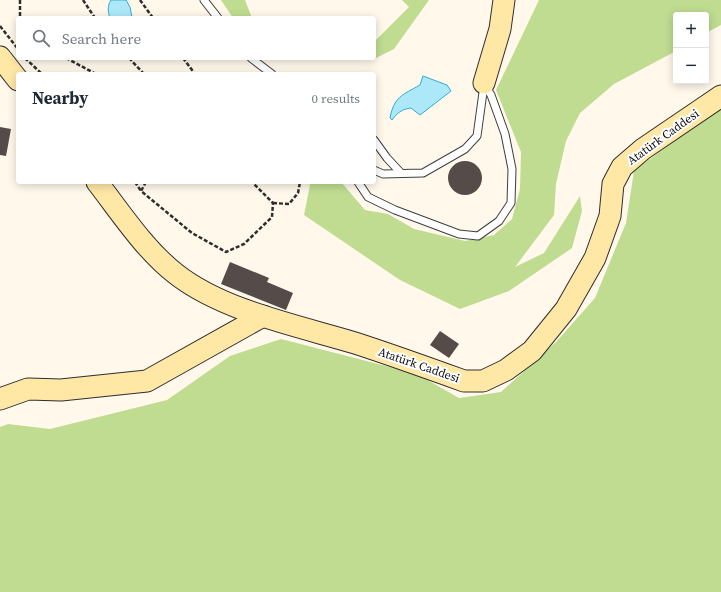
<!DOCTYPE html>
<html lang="en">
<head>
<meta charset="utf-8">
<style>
	body { margin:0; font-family:"Source Serif 4",serif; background:#f2f2f3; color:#1f2937 }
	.controls { position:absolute; right:12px; top:12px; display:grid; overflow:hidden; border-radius:4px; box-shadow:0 2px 10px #0003 }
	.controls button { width:36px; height:36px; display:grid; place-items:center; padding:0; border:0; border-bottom:1px solid #e0e1e3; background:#fff; color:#1f2937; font:20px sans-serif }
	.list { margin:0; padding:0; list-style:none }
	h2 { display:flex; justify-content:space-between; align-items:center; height:52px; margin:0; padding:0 16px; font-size:17px }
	h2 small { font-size:13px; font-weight:400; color:#747a83 }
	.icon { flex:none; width:22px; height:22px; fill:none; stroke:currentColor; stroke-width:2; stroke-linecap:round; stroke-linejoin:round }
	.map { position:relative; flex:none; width:721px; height:592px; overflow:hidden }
	.search { position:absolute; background:#fff; box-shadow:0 2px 10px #0003; left:16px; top:16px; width:360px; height:44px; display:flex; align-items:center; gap:10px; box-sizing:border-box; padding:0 14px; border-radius:4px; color:#747a83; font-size:15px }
	.panel { position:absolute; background:#fff; box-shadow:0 2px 10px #0003; left:16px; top:72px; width:360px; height:112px; border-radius:4px }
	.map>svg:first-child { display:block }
	.forest { fill:#bfdc91 }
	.water { fill:#ade8f9; stroke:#30acd4 }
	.building { fill:#554b48 }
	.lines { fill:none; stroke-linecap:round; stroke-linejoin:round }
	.lane-casing { stroke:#3f3f3f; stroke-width:9 }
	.secondary-casing { stroke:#2e2e2e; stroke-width:23 }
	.path { stroke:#2e2e2e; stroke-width:2.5; stroke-dasharray:4 2; stroke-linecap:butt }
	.lane { stroke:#fff; stroke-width:7 }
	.secondary { stroke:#ffe7a6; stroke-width:21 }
	.labels { text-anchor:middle; stroke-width:4; stroke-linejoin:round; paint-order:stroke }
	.street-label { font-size:12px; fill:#0c0c0c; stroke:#fff }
</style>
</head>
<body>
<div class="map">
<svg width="721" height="592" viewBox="0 0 721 592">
	<rect width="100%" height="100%" fill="#fff8eb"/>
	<g class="forest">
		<path d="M221 0H245L252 18H233Z"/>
		<path d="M402 0H429L394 49 374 59 373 58 374 42 409 7Z"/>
		<path d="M539 0H721V25L706 33V15H676V51L614 84 580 113 566 141 556 184 554 215 515 267 544 253 580 196 582 211 572 248 509 291 460 309 400 280 304 215 310 185 308 182H341L365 210 388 214 414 229 465 241 494 235 512 219 520 189 521 152 496 90Z"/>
		<path d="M721 106V592H0V427L8 424 50 429 167 400 230 356 281 339 417 374 459 398 501 392 556 342 595 298 626 223 634 171Z"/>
	</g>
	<g class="water">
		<path d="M111 0H126L130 7 132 18H110C108 12 107 6 111 0Z"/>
		<path d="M423 76 447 85 451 91 420 115 411 108C402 109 397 113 392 120L390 118C394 97 402 95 420 85Z"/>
	</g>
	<g class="building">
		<path d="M0 127 11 129 6 156 0 155Z"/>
		<circle cx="465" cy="178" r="17"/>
		<path d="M230 262 269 278 267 282 293 293 286 310 221 284Z"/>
		<path d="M440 331 459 344 449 358 430 345Z"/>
	</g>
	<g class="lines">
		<defs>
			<g id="lane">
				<path d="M204 0 218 18"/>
				<path d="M251 58 272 74"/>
				<path d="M374 140 387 158 400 172"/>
				<path d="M374 170 383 174 423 173 465 149 477 136 484 85"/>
				<path d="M358 182 368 197 395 210 459 234 478 236 499 221 511 203 512 169 505 134 491 95 484 84"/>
			</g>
			<g id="secondary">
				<path d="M0 57 18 80"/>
				<path d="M484 83 500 29 504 0"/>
				<path d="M97 182C121 213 145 250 176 274 223 311 299 326 355 343 392 355 428 368 464 381H483L506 370 532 351 566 309 595 258 610 216 613 184 622 167 643 149 721 96"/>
				<path d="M0 399 28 389 61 390 147 381 263 316"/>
			</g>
		</defs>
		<use href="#lane" class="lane-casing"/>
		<use href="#secondary" class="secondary-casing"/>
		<g class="path">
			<path d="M20 0V18"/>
			<path d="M83 0 95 18"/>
			<path d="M140 0 153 18"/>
			<path d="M0 26 18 49"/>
			<path d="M25 58 42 74"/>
			<path d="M66 58 96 74"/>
			<path d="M129 58 144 74"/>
			<path d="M183 58 195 74"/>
			<path d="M135 182 141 191"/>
			<path d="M146 182 141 191 192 233 226 252 244 244 272 217 273 203 252 182"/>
			<path d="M273 203 289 204 298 193 300 182"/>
		</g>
		<use href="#lane" class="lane"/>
		<use href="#secondary" class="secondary"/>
	</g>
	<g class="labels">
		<g class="street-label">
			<text transform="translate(663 137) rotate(-36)" y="4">Atatürk Caddesi</text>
			<text transform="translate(419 365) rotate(19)" y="4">Atatürk Caddesi</text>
		</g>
	</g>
</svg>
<div class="controls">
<button>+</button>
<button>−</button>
</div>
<div class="search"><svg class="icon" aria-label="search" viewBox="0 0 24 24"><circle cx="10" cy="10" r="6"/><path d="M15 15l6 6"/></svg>Search here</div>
<section class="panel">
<h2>Nearby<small>0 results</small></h2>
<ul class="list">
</ul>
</section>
</div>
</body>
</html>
